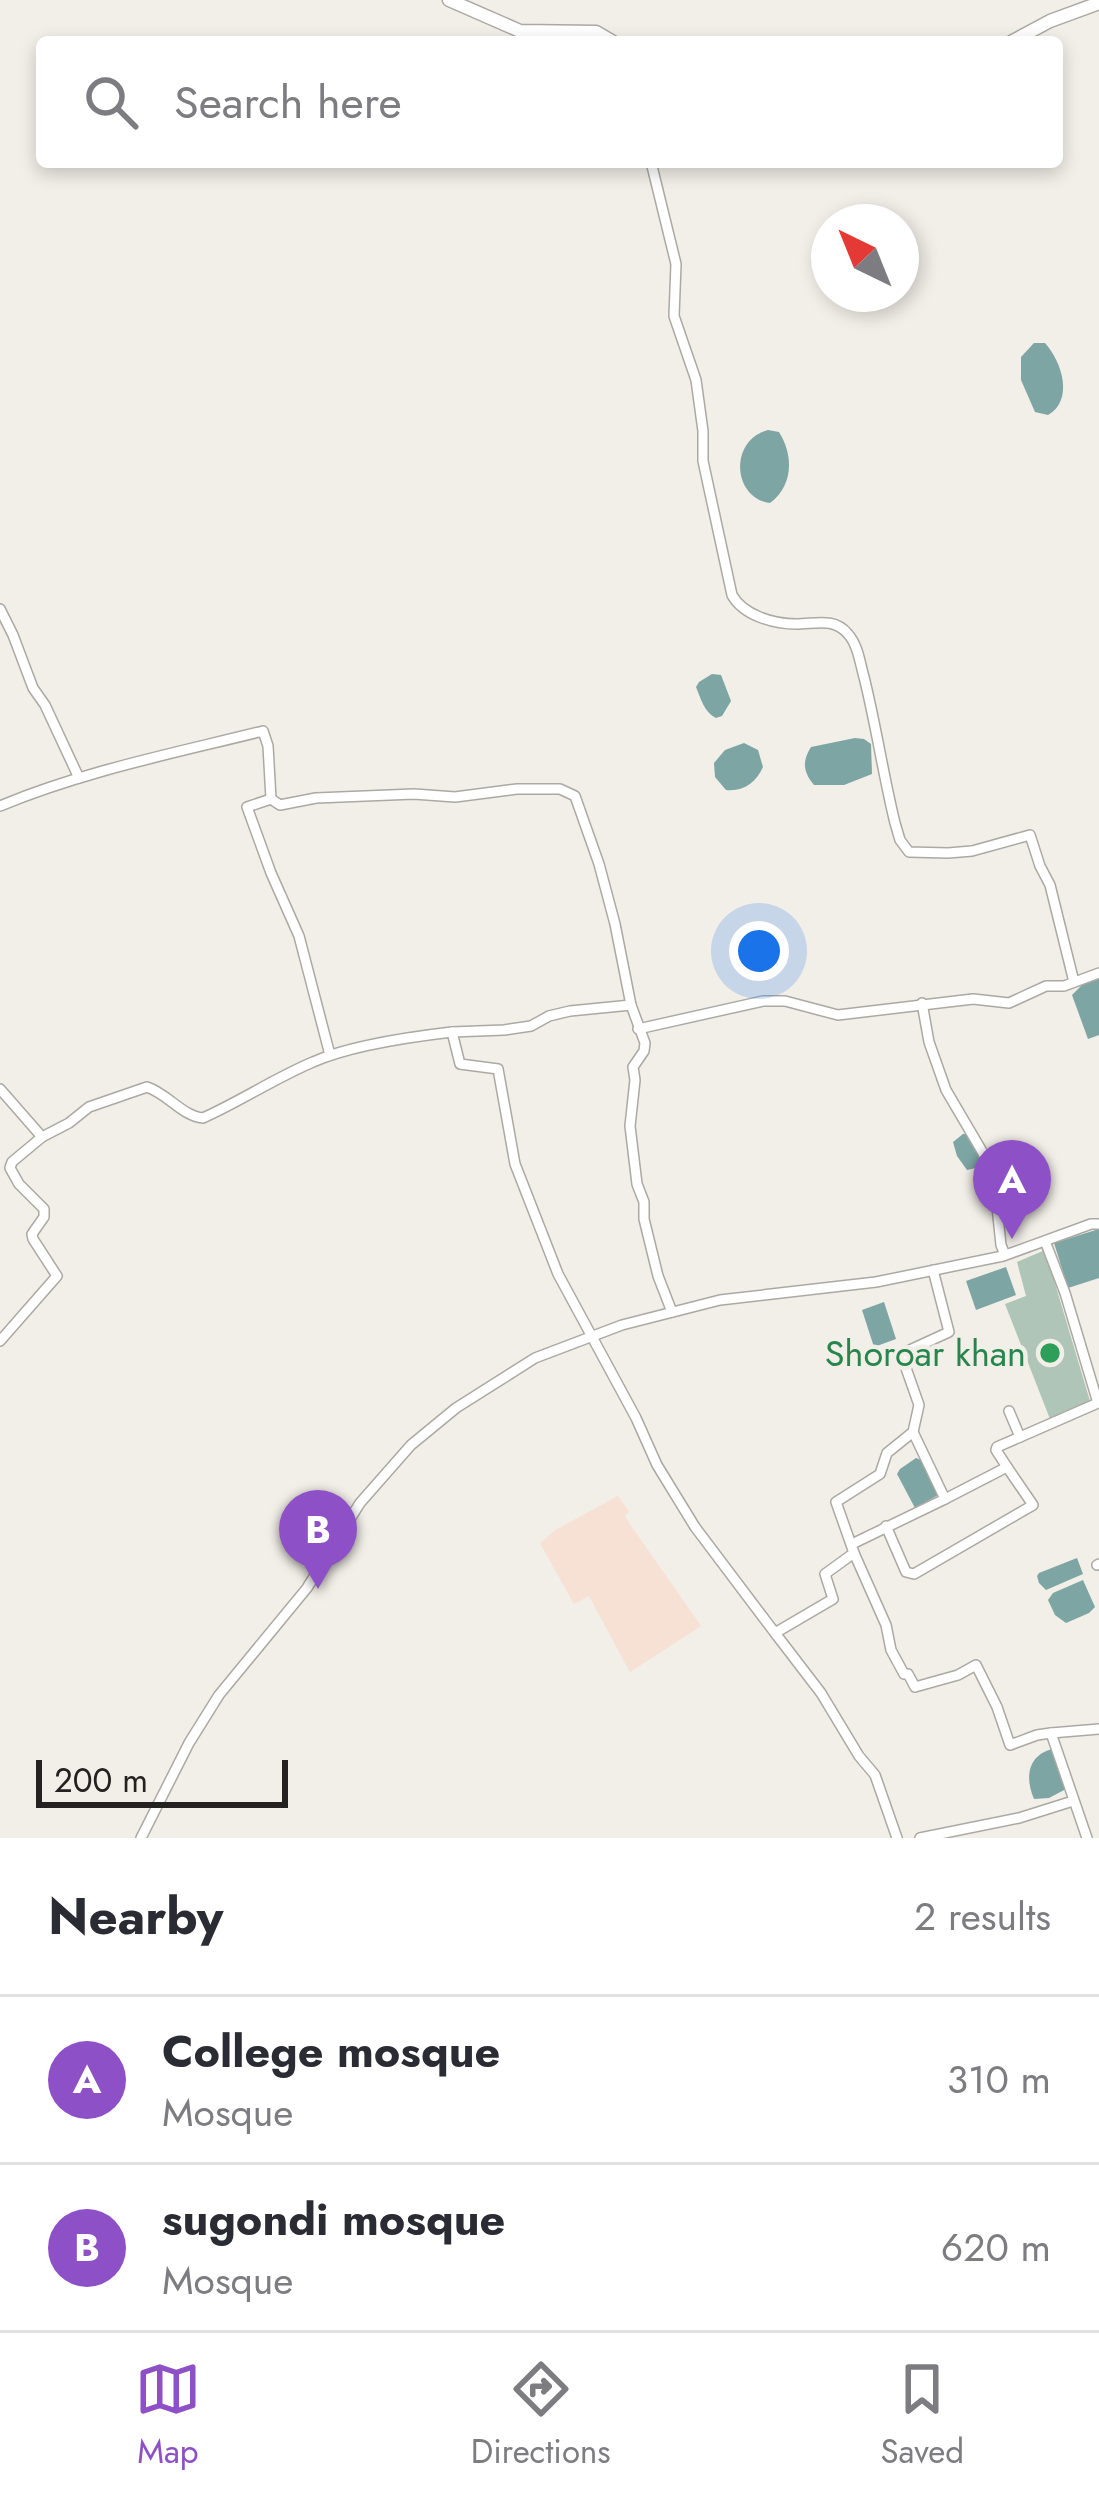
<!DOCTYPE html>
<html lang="en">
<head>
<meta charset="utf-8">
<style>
	body { margin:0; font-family:Jost,sans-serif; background:#f2f2f3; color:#2b2b33 }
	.compass { position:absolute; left:811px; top:204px; width:108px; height:108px; border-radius:50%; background:#fff; box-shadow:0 6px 18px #0003; rotate:317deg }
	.scale { position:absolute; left:36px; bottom:30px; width:252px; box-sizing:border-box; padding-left:12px; border:6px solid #232220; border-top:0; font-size:33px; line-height:42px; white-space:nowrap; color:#232220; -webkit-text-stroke:9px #f2eee8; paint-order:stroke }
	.you { position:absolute; left:759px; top:951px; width:42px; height:42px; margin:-30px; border:9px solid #fff; border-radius:50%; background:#1a73e8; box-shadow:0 0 0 18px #1a73e833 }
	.badge { display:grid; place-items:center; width:78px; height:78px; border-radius:50%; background:#8e50c7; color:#fff; font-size:39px; font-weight:700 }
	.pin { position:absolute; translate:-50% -99px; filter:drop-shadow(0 3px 6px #0008) }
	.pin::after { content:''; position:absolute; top:63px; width:42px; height:36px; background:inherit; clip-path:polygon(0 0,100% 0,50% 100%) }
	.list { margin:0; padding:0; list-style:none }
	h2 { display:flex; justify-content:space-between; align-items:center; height:156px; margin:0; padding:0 48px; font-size:51px }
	h2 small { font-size:39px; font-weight:400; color:#7c7c81 }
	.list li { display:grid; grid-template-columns:78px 1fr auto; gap:36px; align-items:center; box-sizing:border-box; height:168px; padding:0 48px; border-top:3px solid #e1e1e2 }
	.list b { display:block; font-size:45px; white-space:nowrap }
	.list p { margin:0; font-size:39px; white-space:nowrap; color:#7c7c81 }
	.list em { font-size:39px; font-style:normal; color:#7c7c81 }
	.icon { flex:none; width:66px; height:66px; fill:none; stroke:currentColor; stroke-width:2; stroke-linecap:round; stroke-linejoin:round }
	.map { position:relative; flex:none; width:1099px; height:1838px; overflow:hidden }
	.search { position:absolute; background:#fff; box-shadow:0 6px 18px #0003; left:36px; right:36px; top:36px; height:132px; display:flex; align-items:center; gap:30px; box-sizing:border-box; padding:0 42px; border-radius:12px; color:#7c7c81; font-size:45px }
	.sheet { height:492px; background:#fff }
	nav { display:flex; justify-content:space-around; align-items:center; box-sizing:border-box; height:168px; border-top:3px solid #e1e1e2; background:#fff; font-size:33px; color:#7c7c81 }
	nav a { display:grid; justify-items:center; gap:6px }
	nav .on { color:#8e50c7 }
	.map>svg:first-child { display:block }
	.education { fill:#f7e0d4 }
	.green { fill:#afc5b8 }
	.water { fill:#7ca5a4 }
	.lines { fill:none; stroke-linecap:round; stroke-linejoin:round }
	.minor-casing { stroke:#aca9a3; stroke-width:12 }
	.tertiary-casing { stroke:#aca9a3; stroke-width:15 }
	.minor { stroke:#fff; stroke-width:9 }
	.tertiary { stroke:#fff; stroke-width:12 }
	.leisure-dot { fill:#2e9e5b; stroke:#f2eee8; stroke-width:4.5 }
	.labels { text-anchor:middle; stroke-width:9; stroke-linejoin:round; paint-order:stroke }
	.leisure-label { font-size:36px; fill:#27864d; stroke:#f2eee8; text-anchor:end }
</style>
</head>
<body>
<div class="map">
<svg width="1099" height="1838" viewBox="0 0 1099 1838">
	<rect width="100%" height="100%" fill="#f2eee8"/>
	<path class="education" d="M618 1496 629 1512 625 1516 629 1523 701 1626 630 1672 589 1596 574 1604 540 1543 557 1529Z"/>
	<path class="green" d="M1045 1250 1090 1401 1050 1419 1005 1304 1026 1296 1017 1262Z"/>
	<g class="water">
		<path d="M1034 343H1045C1062 362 1074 400 1048 415L1035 412 1021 380V357Z"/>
		<path d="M768 430 779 432C794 456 793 486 770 503 732 498 729 440 768 430Z"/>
		<path d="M712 674 721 675 731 701 722 716 716 718C704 712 701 699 696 687L699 682Z"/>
		<path d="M855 738 864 739 871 744 872 774 844 785H814C803 772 802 761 811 747Z"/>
		<path d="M744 743 758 750 763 767C756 782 744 792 726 790L715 777 714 763 725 750Z"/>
		<path d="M1099 977V1035L1088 1039 1072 995 1082 985Z"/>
		<path d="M963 1134H968L982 1154 976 1168 967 1170 957 1156 953 1142Z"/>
		<path d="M1099 1229V1278L1068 1288 1054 1243Z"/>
		<path d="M1006 1267 1016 1295 976 1310 966 1281Z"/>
		<path d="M884 1302 896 1339 874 1347 862 1310Z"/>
		<path d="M916 1458 921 1460 940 1494 915 1508 897 1474 900 1469Z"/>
		<path d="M1077 1558 1083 1574 1046 1590 1039 1583 1037 1576 1039 1573Z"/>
		<path d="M1083 1580 1095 1607 1089 1613 1066 1623 1055 1615 1048 1600 1053 1593Z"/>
		<path d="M1052 1749 1055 1752 1066 1789 1049 1798 1034 1799C1025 1778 1027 1756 1052 1749Z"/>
	</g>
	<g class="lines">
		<defs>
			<g id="minor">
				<path d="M651 162 676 264 674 316 696 380 703 431V461L732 595C743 615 773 624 796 624 815 624 834 617 848 634 858 645 860 663 864 677 876 725 883 774 895 823L900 840 909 852 948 853 972 851 1030 835 1040 866 1050 885 1074 982"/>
				<path d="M0 609 13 635 33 688 45 705 79 778"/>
				<path d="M271 799 280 805 316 798 414 794 455 797 517 789H560L575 796 599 864 615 924 631 1005"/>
				<path d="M0 806C84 771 175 753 263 731L268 746 271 799 247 807 271 873 299 936 330 1055"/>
				<path d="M922 1003 929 1042 946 1090 983 1153 994 1178 1001 1245 1005 1255"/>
				<path d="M638 1029 763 1001H785L838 1015 973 999 1009 1003 1046 986H1064L1099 973"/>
				<path d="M452 1032 504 1030 531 1026 549 1016 570 1011 631 1005 645 1043 644 1051 633 1067 635 1080 630 1126 637 1184 644 1202V1219L658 1276 672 1312"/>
				<path d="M0 1089 42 1137"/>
				<path d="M0 1341 57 1276 33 1239 32 1234 44 1217V1209L19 1184 10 1168 12 1162 42 1137 69 1123 89 1107 147 1087C168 1094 182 1116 203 1118 241 1101 275 1078 313 1062 351 1045 409 1037 452 1032L460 1064 498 1069 515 1164 558 1274 636 1418 657 1465 695 1527 775 1633 833 1599 825 1574 854 1553 836 1502 880 1474 887 1453 913 1432 919 1405 901 1354 949 1332 933 1270"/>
				<path d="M1009 1411 1020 1437"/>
				<path d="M945 1499 1007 1467 996 1450 997 1447 1098 1403 1065 1293 1045 1241"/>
				<path d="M886 1526 906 1572 914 1574 1033 1505 1007 1467"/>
				<path d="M852 1544 945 1499 913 1432"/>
				<path d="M854 1553 886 1625 891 1650 904 1674H908L915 1687 958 1675 976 1665 997 1707 1010 1745 1037 1735 1051 1733 1087 1838"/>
				<path d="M1097 1565 1099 1564"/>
				<path d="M775 1633 821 1693 859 1756 875 1775 897 1838"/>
				<path d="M1051 1733 1099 1729"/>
				<path d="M141 1838 189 1743 219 1695 307 1588 360 1503 411 1445 456 1408 535 1358 622 1325 720 1300 876 1282 1003 1256 1091 1224H1099"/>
				<path d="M920 1838 1019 1818 1073 1801"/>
			</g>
			<g id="tertiary">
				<path d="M449 0 520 31 596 32 613 42"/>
				<path d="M1011 42 1050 21 1099 3"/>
			</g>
		</defs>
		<use href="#minor" class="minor-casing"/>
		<use href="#tertiary" class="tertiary-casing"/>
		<use href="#minor" class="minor"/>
		<use href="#tertiary" class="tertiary"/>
	</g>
	<circle class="leisure-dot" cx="1050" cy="1353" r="12"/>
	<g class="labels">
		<g class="leisure-label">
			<text x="1026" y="1366">Shoroar khan</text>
		</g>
	</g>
</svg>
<svg class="compass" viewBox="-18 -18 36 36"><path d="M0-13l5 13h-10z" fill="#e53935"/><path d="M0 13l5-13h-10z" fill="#7c7c81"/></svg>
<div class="scale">200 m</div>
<div class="you"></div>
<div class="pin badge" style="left:1012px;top:1239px">A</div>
<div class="pin badge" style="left:318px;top:1589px">B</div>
<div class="search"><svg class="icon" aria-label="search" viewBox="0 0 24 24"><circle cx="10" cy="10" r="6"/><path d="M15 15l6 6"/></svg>Search here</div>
</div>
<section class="sheet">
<h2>Nearby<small>2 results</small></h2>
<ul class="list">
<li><span class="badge">A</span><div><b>College mosque</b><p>Mosque</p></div><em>310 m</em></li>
<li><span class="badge">B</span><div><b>sugondi mosque</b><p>Mosque</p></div><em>620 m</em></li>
</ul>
</section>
<nav>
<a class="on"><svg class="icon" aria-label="map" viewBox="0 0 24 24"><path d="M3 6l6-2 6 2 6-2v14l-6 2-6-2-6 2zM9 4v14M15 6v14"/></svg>Map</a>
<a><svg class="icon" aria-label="directions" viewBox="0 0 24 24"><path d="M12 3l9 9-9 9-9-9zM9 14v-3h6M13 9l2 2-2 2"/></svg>Directions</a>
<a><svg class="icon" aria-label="saved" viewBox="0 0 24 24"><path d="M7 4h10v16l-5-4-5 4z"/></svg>Saved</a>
</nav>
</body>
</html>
